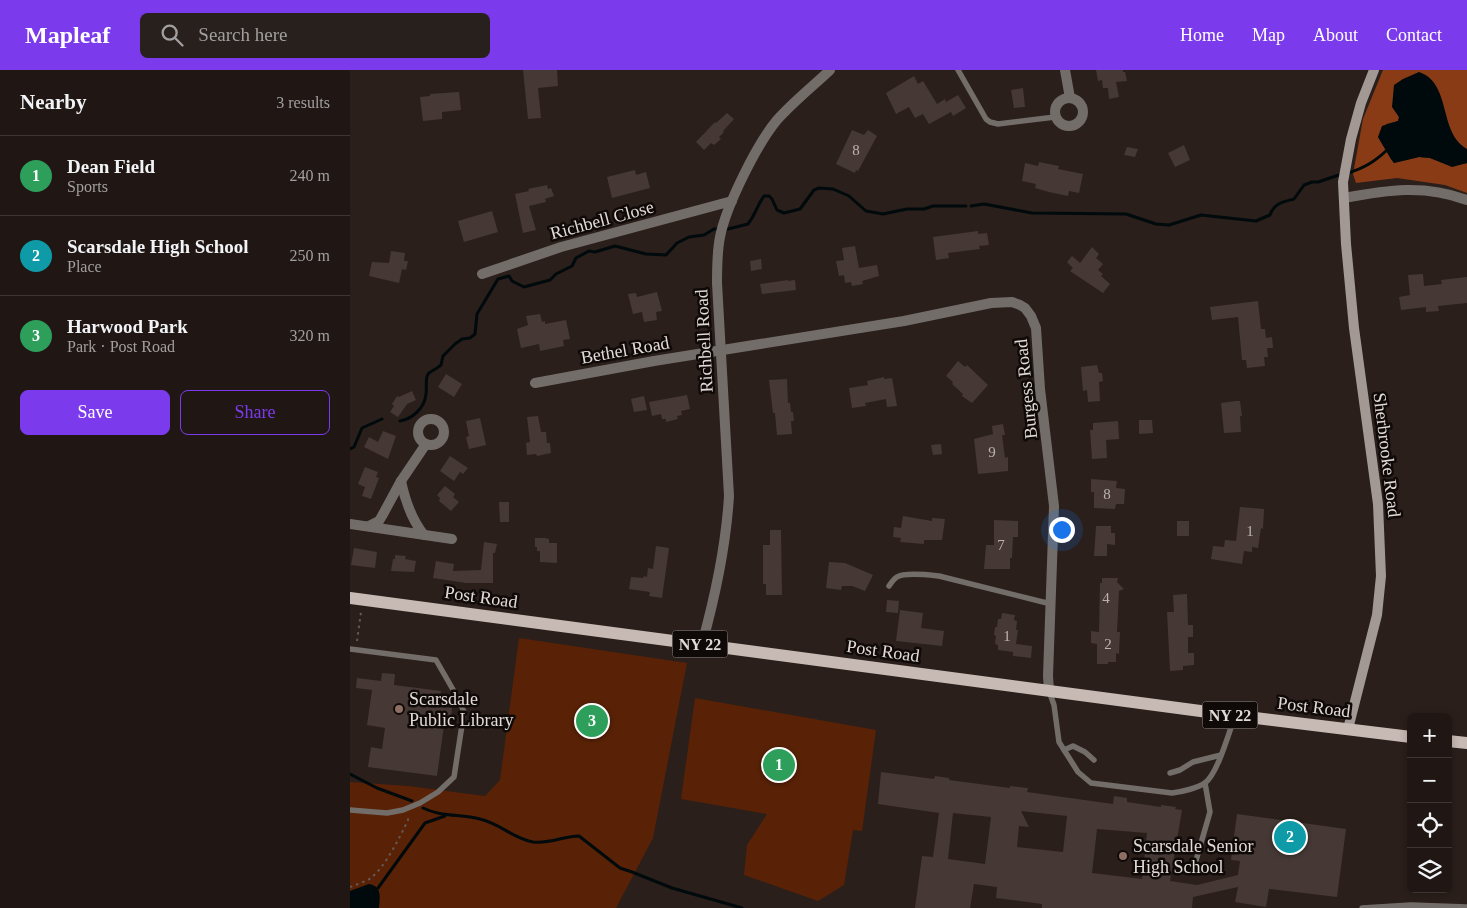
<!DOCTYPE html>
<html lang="en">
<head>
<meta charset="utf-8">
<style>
	body { margin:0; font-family:Georgia,serif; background:#28201d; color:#f1f3f6 }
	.controls { position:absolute; right:15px; bottom:15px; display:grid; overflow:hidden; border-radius:8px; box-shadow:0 2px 8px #0003 }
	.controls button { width:45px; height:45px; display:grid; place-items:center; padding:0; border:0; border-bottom:1px solid #3d3634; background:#201714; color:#f1f3f6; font:25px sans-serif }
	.you { position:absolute; left:711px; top:459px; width:18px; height:18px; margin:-12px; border:4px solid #fff; border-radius:50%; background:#1a73e8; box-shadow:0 0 0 8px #1a73e833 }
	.badge { display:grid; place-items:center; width:32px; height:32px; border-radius:50%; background:#7c3aed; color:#fff; font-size:16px; font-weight:700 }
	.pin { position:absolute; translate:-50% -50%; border:2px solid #fff; box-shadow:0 1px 5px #0006 }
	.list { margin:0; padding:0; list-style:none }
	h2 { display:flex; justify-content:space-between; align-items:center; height:65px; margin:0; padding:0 20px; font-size:21px }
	h2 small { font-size:16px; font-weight:400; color:#a29fa0 }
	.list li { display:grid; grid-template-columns:32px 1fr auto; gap:15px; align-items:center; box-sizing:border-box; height:80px; padding:0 20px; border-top:1px solid #3d3634 }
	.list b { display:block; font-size:19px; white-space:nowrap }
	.list p { margin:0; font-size:16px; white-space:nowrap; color:#a29fa0 }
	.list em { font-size:16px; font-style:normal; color:#a29fa0 }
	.actions { display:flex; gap:10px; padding:15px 20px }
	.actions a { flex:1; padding:11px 0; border:1px solid #7c3aed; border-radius:8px; text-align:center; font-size:18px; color:#7c3aed }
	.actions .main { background:#7c3aed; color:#fff }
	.icon { flex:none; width:28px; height:28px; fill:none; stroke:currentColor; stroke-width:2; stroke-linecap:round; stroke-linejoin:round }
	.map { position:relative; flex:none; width:1117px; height:838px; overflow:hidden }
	header { display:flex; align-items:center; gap:30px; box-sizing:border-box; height:70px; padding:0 25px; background:#7c3aed; color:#fff }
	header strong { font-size:24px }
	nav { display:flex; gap:28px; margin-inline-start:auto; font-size:18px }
	.search { width:350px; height:45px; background:#28201d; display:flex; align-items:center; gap:12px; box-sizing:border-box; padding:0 18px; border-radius:8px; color:#a29fa0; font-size:19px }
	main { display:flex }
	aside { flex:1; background:#201714 }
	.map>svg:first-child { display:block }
	.green { fill:#592206 }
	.forest { fill:#893b16 }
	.water { fill:#000a0c }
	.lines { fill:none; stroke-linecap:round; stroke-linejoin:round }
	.stream { stroke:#000a0c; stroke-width:3 }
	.building { fill:#463935; fill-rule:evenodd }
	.path { stroke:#645955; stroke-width:2; stroke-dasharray:2.5 4; stroke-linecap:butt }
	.lane { stroke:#736d6a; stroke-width:5.5 }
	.street { stroke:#736d6a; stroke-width:10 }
	.secondary { stroke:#a29994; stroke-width:10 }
	.primary { stroke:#c7bab4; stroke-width:12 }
	.education-dot { fill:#8d6e63; stroke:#0f0a08; stroke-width:2 }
	.labels { text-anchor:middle; stroke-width:5; stroke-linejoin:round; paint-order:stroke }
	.number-label { font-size:15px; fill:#bbb2ae }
	.shield { fill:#0f0a08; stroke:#a39c99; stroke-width:1 }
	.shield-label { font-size:16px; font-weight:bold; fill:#e2dad7 }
	.street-label { font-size:18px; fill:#e2dad7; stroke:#0f0a08 }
	.poi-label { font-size:18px; fill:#e2dad7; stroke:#0f0a08; text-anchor:start }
</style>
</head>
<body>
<header>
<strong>Mapleaf</strong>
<div class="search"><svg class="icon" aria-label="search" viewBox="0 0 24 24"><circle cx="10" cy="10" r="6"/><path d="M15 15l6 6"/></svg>Search here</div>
<nav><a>Home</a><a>Map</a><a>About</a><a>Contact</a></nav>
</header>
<main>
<aside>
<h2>Nearby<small>3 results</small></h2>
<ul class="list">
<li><span class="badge" style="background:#2e9e5b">1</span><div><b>Dean Field</b><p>Sports</p></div><em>240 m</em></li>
<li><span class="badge" style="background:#0f9aa8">2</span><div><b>Scarsdale High School</b><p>Place</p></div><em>250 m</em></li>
<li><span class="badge" style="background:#2e9e5b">3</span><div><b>Harwood Park</b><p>Park · Post Road</p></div><em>320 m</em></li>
</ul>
<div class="actions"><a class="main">Save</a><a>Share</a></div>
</aside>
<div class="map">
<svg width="1117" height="838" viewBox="0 0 1117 838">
	<rect width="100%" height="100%" fill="#2a1f1a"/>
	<g class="green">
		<path d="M169 568 337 593 303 768 266 838H0V712L58 716 135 726 150 710Z"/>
		<path d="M345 628 526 660 512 761 503 760 494 815 468 831 394 805 397 775 417 744 331 729Z"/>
	</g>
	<path class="forest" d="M1033 0H1117V79C1098 69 1096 44 1090 25L1044 39 1049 47 1048 51 1036 54 1028 67 1041 89 1044 93 1069 87 1080 88 1102 96 1117 93V123L1095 115 1047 108 1006 113 1003 104 1013 49Z"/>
	<g class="water">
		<path d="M1069 2C1102 13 1088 63 1117 79V93L1102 97 1080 88 1069 87 1044 93 1041 89 1028 67 1032 56 1048 51 1049 47 1042 37 1044 15 1053 9Z"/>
		<path d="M19 814C32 816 30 827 29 838H0V821Z"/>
	</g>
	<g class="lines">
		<g class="stream">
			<path d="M998 103C1014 98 1024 92 1036 81"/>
			<path d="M621 136 634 134 682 143 776 144 806 154 819 155 851 145 906 151 920 145C924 133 933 132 944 129L954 115 962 112H968L992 104"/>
			<path d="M50 351C63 349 75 337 76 324 77 318 75 309 78 304 81 301 88 298 91 295L93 286 105 274 112 269 120 268 125 264 127 244 148 209 159 206 162 211 174 217 200 210 206 204 222 196 226 188 239 181 245 182 265 176 296 184 316 185 327 173 339 167 354 165 364 159H378L398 154C406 144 406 137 414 126H419L422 129 427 140 434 143 450 139 464 120 469 118 483 119 499 126 516 141 533 144 557 139H574L583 136H616"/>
			<path d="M0 379 4 377 12 358 32 349"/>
			<path d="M0 704 27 718 62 731"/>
			<path d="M73 738C91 747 111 744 130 749 149 753 164 769 183 772 200 774 214 766 229 766L270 798 282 802 322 818 392 838"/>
			<path d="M28 818 75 753 95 746"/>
		</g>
	</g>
	<g class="building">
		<path d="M173 0H207L208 16 188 18 191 48 178 49Z"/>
		<path d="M746 0H773V2H775L777 11 766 12 769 27 759 29 758 18H753L752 10 748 11Z"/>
		<path d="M564 6 568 14 573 11 587 34 595 29 596 32 608 25 616 38 603 46 601 42 579 54 573 44 565 48 559 37 546 44 536 23Z"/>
		<path d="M673 18 675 37 664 38 661 20Z"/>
		<path d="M109 22 111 40 92 42V49L73 51 70 27 80 26V24Z"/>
		<path d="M377 43 384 49 373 61 374 62 369 67 371 69 364 75 361 73 354 80 346 72 365 52 366 53Z"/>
		<path d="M502 60 514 65 518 60 527 66 508 101 506 100 505 103 486 94Z"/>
		<path d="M834 75 840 90 825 97 818 83Z"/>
		<path d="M777 77 788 79 785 87 774 85Z"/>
		<path d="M689 92 709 96 708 99 733 104 729 123 719 121 718 126 699 122 685 118 686 114 672 111 675 93 688 96Z"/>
		<path d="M285 100 286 105 296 102 300 118 262 128 257 107Z"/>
		<path d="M197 115 198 119 201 118 204 126 195 129 196 132 179 136 186 160 173 163 165 124 179 121 178 119Z"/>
		<path d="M142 141 148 162 114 172 108 151Z"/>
		<path d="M628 161V164L637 163 639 175 629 176 630 179 598 183 599 188 586 190 583 167Z"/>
		<path d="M505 176 509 198 527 195 529 206 512 211 513 214 502 216 501 212 495 213 494 205 489 206 486 191 494 190 492 178Z"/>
		<path d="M742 177 749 184 746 188 753 194 748 200 753 204 751 206 760 214 753 223 720 201 723 198 717 192 722 186 730 193Z"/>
		<path d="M41 181 55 183 54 191H58L56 200 52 199 49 213 19 206 22 192 39 193Z"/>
		<path d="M411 189 412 199 401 201 400 191Z"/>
		<path d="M1073 204 1074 216 1092 214 1091 210 1117 207V233L1088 236 1089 241 1076 242V237L1051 240 1049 227 1060 225 1058 205Z"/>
		<path d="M438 210V211L445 210 446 220 412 224 410 214Z"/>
		<path d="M307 222 312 241 306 242 307 250 294 252 292 242 283 244 278 224 286 223 287 227Z"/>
		<path d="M908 231 911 259H915L916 268 922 267 923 278H917L918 287H914L915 296 897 298 896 290H892L888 247 862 250 860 237Z"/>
		<path d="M190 244 192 252 195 251V254L216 250 220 269 213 270 214 276 190 281 189 274 171 278 167 259 178 255 176 246Z"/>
		<path d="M608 291 615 297 617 295 638 315 622 333 612 326 613 324 602 314 603 312 596 306Z"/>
		<path d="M747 295 749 303H752L753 311 749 312 750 331 738 332 737 320 733 321 731 297Z"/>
		<path d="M96 304 112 314 104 327 88 317Z"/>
		<path d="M534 307V309L542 308 547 336 537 337 536 329 515 333 516 336 502 338 499 318 518 315 517 311Z"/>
		<path d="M437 309 438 333H440L441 342H443L444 351H441L442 364 427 365 425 343H423L419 310Z"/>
		<path d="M62 321 66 330 57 334 48 347 40 342 44 336 42 334 47 326 49 327Z"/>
		<path d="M337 325 340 339 331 341 332 345 327 346 328 349 316 352V349H312L311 344 302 346 299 332Z"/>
		<path d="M294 326 297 340 284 342 281 329Z"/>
		<path d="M886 331H890L892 346H890L891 362 874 363 871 333Z"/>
		<path d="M188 346 191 362H196L197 373H200L201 383 187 386 186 384 177 385 176 373 180 372 177 347Z"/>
		<path d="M130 348 136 375 119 379 116 367 119 366 116 351Z"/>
		<path d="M789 350H802L803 363 789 364Z"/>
		<path d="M768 351 769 369 756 370 757 388 742 389 740 360H743V353Z"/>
		<path d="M653 354 655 365H652L655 388 658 387V401L628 404 624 369 643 364 642 356Z"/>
		<path d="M33 361 46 366 38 389 14 377 19 367 28 372Z"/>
		<path d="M591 374 592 384 583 385 581 375Z"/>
		<path d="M100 386 118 398 113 404 110 402 104 411 90 401Z"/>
		<path d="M15 397 28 402 26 407 29 408 21 429 12 426 15 417 8 414Z"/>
		<path d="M741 409 767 411 766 418 775 419 774 434H766L765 439 744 438V422H741Z"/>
		<path d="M95 416 105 424 103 427 109 432 101 441 89 431 90 428 87 425Z"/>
		<path d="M149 432H159V452H150Z"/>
		<path d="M890 437 914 439 913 459 911 458 908 478 902 477V482L894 481 892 494 861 489 863 476 874 477 875 470 886 471Z"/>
		<path d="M553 446 582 451V448L595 449 592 470H574V474L550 472 551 468 543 467 544 457 551 458Z"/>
		<path d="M644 450 668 451V467H663L662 488H660V499H634L636 475H644Z"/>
		<rect x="827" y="451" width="12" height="15"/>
		<path d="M746 456H761V463H765V475L757 474V486H744Z"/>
		<path d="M420 460H431L432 525H416V514H413V475H420Z"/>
		<path d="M185 468H195L199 469V473H207V493L190 492V481H187V477H185Z"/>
		<path d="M134 472 147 474 145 483H143V513H116L83 508 86 491 104 494 103 501 131 500Z"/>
		<path d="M306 476 319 478 312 528 299 526 300 522 279 519 281 507 293 508 294 506 297 507 298 498 303 499Z"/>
		<path d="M4 478 27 482 25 498 1 495Z"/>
		<path d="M45 485 56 486 55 489 66 491 64 502 41 501 43 489H45Z"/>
		<path d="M479 492 495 493 523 505 515 521 502 516H492L491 520 476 518Z"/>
		<path d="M752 508H768L767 512 774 519 769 521 767 562H770L769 584 766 583V592H758V594H747V574L741 573V561L749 562 750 513H752Z"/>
		<path d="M837 524 838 555H843V567H838V583H844V595L833 596V600L820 601 817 542H824L823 525Z"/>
		<path d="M537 530 549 531 548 543 536 542Z"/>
		<path d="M550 540 573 543 571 558 594 561 592 576 546 571Z"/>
		<path d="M652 543 665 545 664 550 667 551 666 560H668L666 574 682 576 681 588 663 586V582L648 580V575L645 574 646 566 644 565 645 557H647L648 549H651Z"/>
		<path d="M32 603 45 604 44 615 91 621 89 637 102 638 100 656 94 655 87 706 18 697 21 677 32 679 35 658 17 655 22 620 6 618 7 608 31 611Z"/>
		<path d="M531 702 584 709 585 706 599 708V710L660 718V716L678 718 677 722 763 734 764 726 777 728V732L811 737V735L826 737 825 739 832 740 820 811 847 815 888 805 890 791 881 790 887 744 996 759 987 827 919 819 916 837 885 832 888 817 843 827 842 838H692V834L646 828 647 817 624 814 620 838H565L572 786 583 787 589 743 528 734ZM671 741 717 746 713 782 667 777 669 756 679 757ZM603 743 641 747 635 794 598 789ZM747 759 797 763 792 809 742 803Z"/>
	</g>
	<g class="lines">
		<g class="path">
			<path d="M7 571 11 542"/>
			<path d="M0 817C7 814 16 812 22 807 35 797 51 765 58 750V747"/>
		</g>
		<g class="lane">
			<path d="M608 0 636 49 640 52 648 54 705 47"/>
			<path d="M539 516C541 513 544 509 547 507 555 502 579 505 589 506L701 534"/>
			<path d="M0 579 86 590 109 630 114 642 104 707 88 722 70 733 53 740 37 743 0 740"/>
			<path d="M699 621 704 635 709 672 728 702 741 713 822 723C831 722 848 718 855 713 868 703 879 662 885 646"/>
			<path d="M714 680 723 676 735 682 744 690"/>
			<path d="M820 703 830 700 843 692 871 685"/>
			<path d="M845 794 860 742 855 713"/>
			<path d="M1012 838 1061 835 1117 837"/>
		</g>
		<g class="street">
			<path d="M715 0 720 28"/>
			<circle cx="719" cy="42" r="14"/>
			<path d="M994 128C1037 120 1074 114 1117 130"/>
			<path d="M132 204 211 177 382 131"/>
			<path d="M185 313 304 291 554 251 641 233 662 232 670 235 675 238 681 246 686 258 690 319 704 436 698 606 699 621"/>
			<circle cx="81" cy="362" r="13"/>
			<path d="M51 411C55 430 62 450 74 465"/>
			<path d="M0 454 102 469"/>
			<path d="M19 456 29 451 32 446 51 411 76 374"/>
			<path d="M352 574C365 527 376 476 379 426L367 213C367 197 367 182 370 167 376 136 407 74 427 50 443 32 462 17 480 0"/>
		</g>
		<path class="secondary" d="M998 659 1027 545 1031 506 1028 434 1004 258 996 174 993 112 1001 69 1011 33 1024 0"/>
		<g class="primary">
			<path d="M0 528 873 644 1061 667"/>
			<path d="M1098 671 1117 673"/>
		</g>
	</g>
	<g class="education-dot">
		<circle cx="49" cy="639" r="5"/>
		<circle cx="773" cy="786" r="5"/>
	</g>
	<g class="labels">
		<g class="number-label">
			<text x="506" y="85">8</text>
			<text x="642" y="387">9</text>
			<text x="757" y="429">8</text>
			<text x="900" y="466">1</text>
			<text x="651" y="480">7</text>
			<text x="756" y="533">4</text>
			<text x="657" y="571">1</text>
			<text x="758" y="579">2</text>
		</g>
		<g class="shield">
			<rect x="322.5" y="560.5" width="55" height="27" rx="4"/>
			<rect x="852.5" y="631.5" width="55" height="27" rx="4"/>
		</g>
		<g class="shield-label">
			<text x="350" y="580">NY 22</text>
			<text x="880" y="651">NY 22</text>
		</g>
		<g class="street-label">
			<text transform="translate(252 150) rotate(-15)" y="6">Richbell Close</text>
			<text transform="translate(354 271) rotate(-93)" y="6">Richbell Road</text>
			<text transform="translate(275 280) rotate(-10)" y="6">Bethel Road</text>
			<text transform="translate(676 319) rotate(-96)" y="6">Burgess Road</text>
			<text transform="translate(1037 385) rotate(83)" y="6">Sherbrooke Road</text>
			<text transform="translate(131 527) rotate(8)" y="6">Post Road</text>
			<text transform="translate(533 581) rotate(8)" y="6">Post Road</text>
			<text transform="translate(964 637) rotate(7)" y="6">Post Road</text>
		</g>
		<g class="poi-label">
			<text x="59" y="635">Scarsdale<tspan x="59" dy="21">Public Library</tspan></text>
			<text x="783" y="782">Scarsdale Senior<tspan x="783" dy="21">High School</tspan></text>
		</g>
	</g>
</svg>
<div class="controls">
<button>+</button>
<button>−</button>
<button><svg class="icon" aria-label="locate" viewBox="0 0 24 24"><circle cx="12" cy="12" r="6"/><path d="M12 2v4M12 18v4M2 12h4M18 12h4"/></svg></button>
<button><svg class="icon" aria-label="layers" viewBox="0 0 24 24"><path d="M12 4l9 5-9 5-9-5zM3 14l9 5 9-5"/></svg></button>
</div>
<div class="you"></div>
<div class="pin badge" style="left:429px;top:695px;background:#2e9e5b">1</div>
<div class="pin badge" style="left:940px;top:767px;background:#0f9aa8">2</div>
<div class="pin badge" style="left:242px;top:651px;background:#2e9e5b">3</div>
</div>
</main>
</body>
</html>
